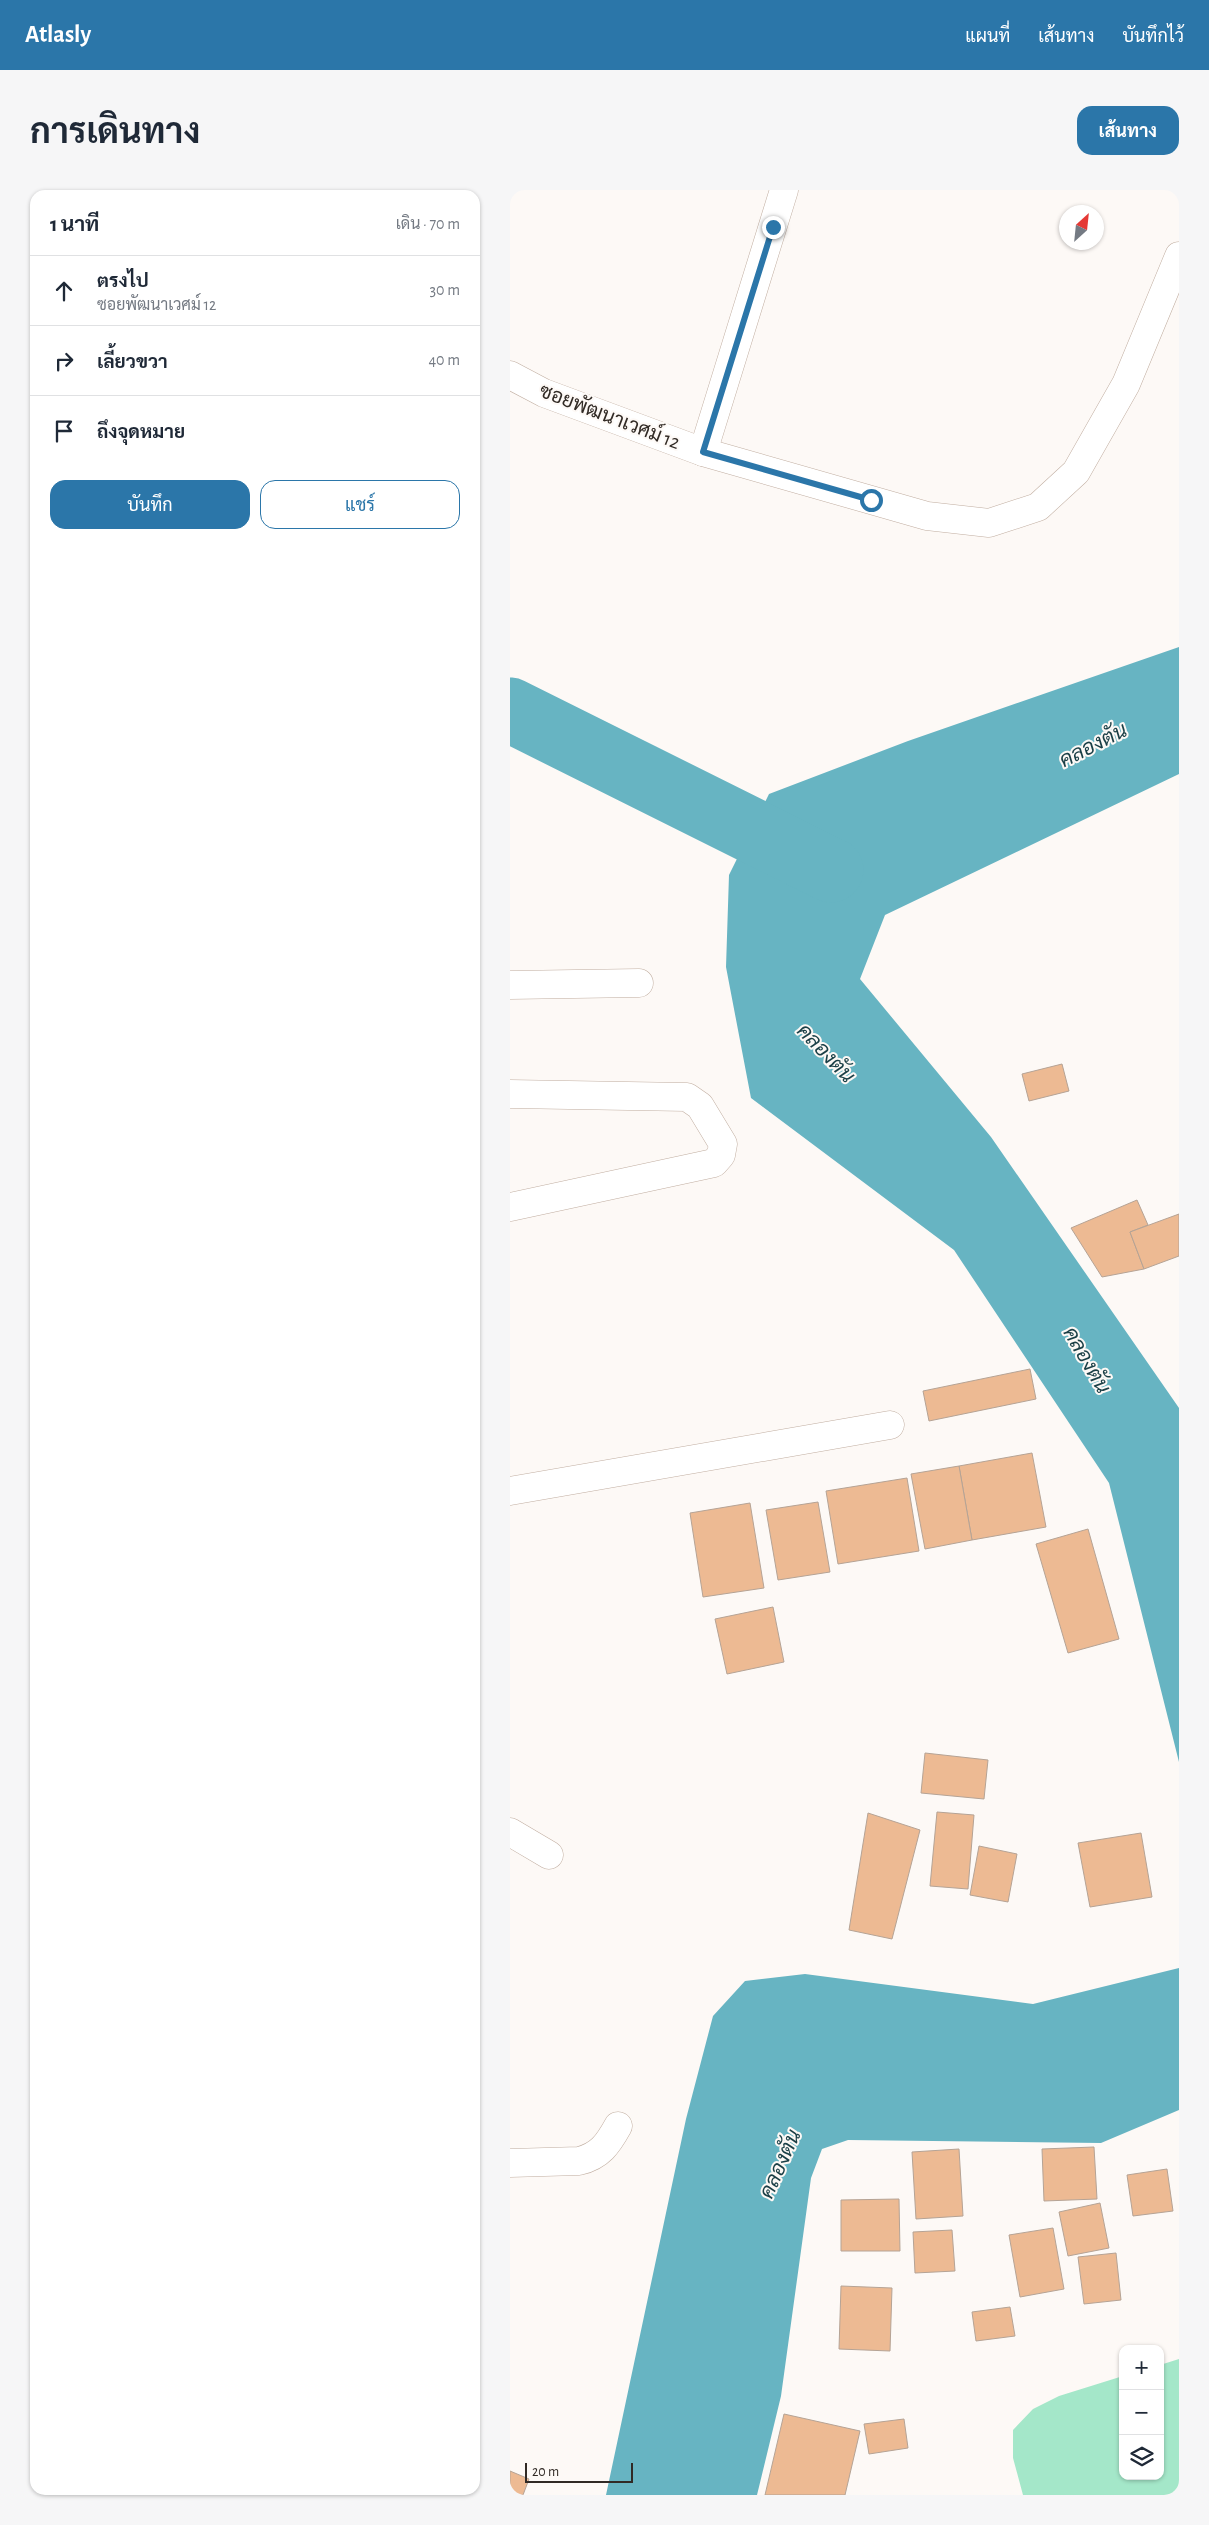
<!DOCTYPE html>
<html lang="th">
<head>
<meta charset="utf-8">
<style>
	body { margin:0; font-family:"Alegreya Sans",Sarabun,sans-serif; background:#f6f6f7; color:#1f2937 }
	.controls { position:absolute; right:15px; bottom:15px; display:grid; overflow:hidden; border-radius:10px; box-shadow:0 1px 4px #0004 }
	.controls button { width:45px; height:45px; display:grid; place-items:center; padding:0; border:0; border-bottom:1px solid #e0e1e3; background:#fff; color:#1f2937; font:25px sans-serif }
	.compass { position:absolute; left:549px; top:15px; width:45px; height:45px; border-radius:50%; background:#fff; box-shadow:0 1px 4px #0004; rotate:27deg }
	.scale { position:absolute; left:15px; bottom:12px; width:108px; box-sizing:border-box; padding-left:5px; border:2px solid #312a25; border-top:0; font-size:14px; line-height:18px; white-space:nowrap; color:#312a25; -webkit-text-stroke:4px #fdf9f6; paint-order:stroke }
	.stop { position:absolute; width:15px; height:15px; margin:-11px; border:4px solid #2b76a9; border-radius:50%; background:#fff }
	.stop.end { background:#2b76a9; border-color:#fff; box-shadow:0 1px 5px #0008 }
	.list { margin:0; padding:0; list-style:none }
	h2 { display:flex; justify-content:space-between; align-items:center; height:65px; margin:0; padding:0 20px; font-size:21px }
	h2 small { font-size:16px; font-weight:400; color:#747a83 }
	.list li { display:grid; grid-template-columns:32px 1fr auto; gap:15px; align-items:center; box-sizing:border-box; height:70px; padding:0 20px; border-top:1px solid #e0e1e3 }
	.list b { display:block; font-size:19px; white-space:nowrap }
	.list p { margin:0; font-size:16px; white-space:nowrap; color:#747a83 }
	.list em { font-size:16px; font-style:normal; color:#747a83 }
	.actions { display:flex; gap:10px; padding:15px 20px }
	.actions a { flex:1; padding:11px 0; border:1px solid #2b76a9; border-radius:15px; text-align:center; font-size:18px; color:#2b76a9 }
	.actions .main { background:#2b76a9; color:#fff }
	.icon { flex:none; width:28px; height:28px; fill:none; stroke:currentColor; stroke-width:2; stroke-linecap:round; stroke-linejoin:round }
	.map { position:relative; flex:none; width:669px; height:2305px; overflow:hidden; border-radius:15px }
	header { display:flex; align-items:center; gap:30px; box-sizing:border-box; height:70px; padding:0 25px; background:#2b76a9; color:#fff }
	header strong { font-size:24px }
	nav { display:flex; gap:28px; margin-inline-start:auto; font-size:18px }
	.intro { display:flex; align-items:center; justify-content:space-between; box-sizing:border-box; height:120px; padding:0 30px }
	h1 { margin:0; font-size:35px }
	.button { padding:12px 22px; border-radius:15px; background:#2b76a9; color:#fff; font-size:18px; font-weight:700 }
	main { display:flex; gap:30px; padding:0 30px }
	aside { flex:1; background:#fff; border-radius:15px; box-shadow:0 1px 4px #0004 }
	.map>svg:first-child { display:block }
	.green { fill:#a4e7c9 }
	.water { fill:#67b4c2 }
	.lines { fill:none; stroke-linecap:round; stroke-linejoin:round }
	.river { stroke:#67b4c2; stroke-width:65 }
	.building { fill:#edba93; stroke:#b5a395 }
	.street-casing { stroke:#c1aea1; stroke-width:29 }
	.street { stroke:#fff; stroke-width:28 }
	.route { stroke:#2b76a9; stroke-width:6 }
	.labels { text-anchor:middle; stroke-width:4; stroke-linejoin:round; paint-order:stroke }
	.street-label { font-size:20px; fill:#312a25; stroke:#fdf9f6 }
	.water-label { font-size:21px; font-style:italic; fill:#1a3f46; stroke:#fdf9f6 }
</style>
</head>
<body>
<header>
<strong>Atlasly</strong>
<nav><a>แผนที่</a><a>เส้นทาง</a><a>บันทึกไว้</a></nav>
</header>
<div class="intro"><h1>การเดินทาง</h1><a class="button">เส้นทาง</a></div>
<main>
<aside>
<h2>1 นาที<small>เดิน · 70 m</small></h2>
<ul class="list">
<li><svg class="icon" aria-label="ahead" viewBox="0 0 24 24"><path d="M12 20V5M6 11l6-6 6 6"/></svg><div><b>ตรงไป</b><p>ซอยพัฒนาเวศม์ 12</p></div><em>30 m</em></li>
<li><svg class="icon" aria-label="right" viewBox="0 0 24 24"><path d="M7 20v-9h11M14 6l5 5-5 5"/></svg><div><b>เลี้ยวขวา</b></div><em>40 m</em></li>
<li><svg class="icon" aria-label="arrive" viewBox="0 0 24 24"><path d="M6 21V4h12l-3 4 3 4H6"/></svg><div><b>ถึงจุดหมาย</b></div></li>
</ul>
<div class="actions"><a class="main">บันทึก</a><a>แชร์</a></div>
</aside>
<div class="map">
<svg width="669" height="2305" viewBox="0 0 669 2305">
	<rect width="100%" height="100%" fill="#fdf9f6"/>
	<path class="green" d="M669 2169V2305H513L503 2268V2240L523 2219 549 2206 613 2186V2286H650V2175Z"/>
	<g class="water">
		<path d="M669 457V584L375 725 350 789 481 947 669 1218V1572L599 1293 444 1060 241 908 216 777 219 685 259 604 398 551Z"/>
		<path d="M669 1778V1920L591 1953 338 1950 312 1959 301 1988 271 2206 247 2305H96L176 1929 203 1826 235 1791 295 1784 523 1814Z"/>
	</g>
	<g class="lines">
		<path class="river" d="M0 520 321 680"/>
	</g>
	<g class="building">
		<path d="M552 874 559 901 519 911 512 884Z"/>
		<path d="M627 1010 638 1035 620 1042 634 1079 592 1087 561 1038Z"/>
		<path d="M669 1024V1066L634 1079 620 1042Z"/>
		<path d="M520 1179 526 1209 419 1231 413 1201Z"/>
		<path d="M522 1263 536 1337 462 1350 449 1276Z"/>
		<path d="M449 1276 462 1350 415 1359 401 1284Z"/>
		<path d="M397 1288 409 1361 328 1374 316 1301Z"/>
		<path d="M308 1312 320 1382 268 1390 256 1320Z"/>
		<path d="M240 1313 254 1398 193 1407 180 1323Z"/>
		<path d="M578 1339 609 1449 558 1463 526 1354Z"/>
		<path d="M263 1417 274 1472 217 1484 205 1429Z"/>
		<path d="M415 1563 478 1570 474 1609 411 1603Z"/>
		<path d="M427 1622 464 1625 458 1699 420 1696Z"/>
		<path d="M358 1623 410 1640 382 1749 339 1740Z"/>
		<path d="M631 1643 642 1707 580 1717 568 1653Z"/>
		<path d="M469 1656 507 1664 498 1712 460 1705Z"/>
		<path d="M584 1957 587 2009 534 2011 532 1959Z"/>
		<path d="M449 1959 453 2026 406 2029 402 1962Z"/>
		<path d="M657 1979 663 2021 623 2026 617 1985Z"/>
		<path d="M389 2009 390 2061H331V2010Z"/>
		<path d="M590 2013 599 2058 558 2066 549 2022Z"/>
		<path d="M543 2038 554 2099 510 2107 499 2045Z"/>
		<path d="M442 2040 445 2081 405 2083 403 2042Z"/>
		<path d="M606 2063 611 2110 574 2114 568 2067Z"/>
		<path d="M331 2096 382 2098 380 2161 329 2159Z"/>
		<path d="M500 2117 505 2146 466 2151 462 2122Z"/>
		<path d="M274 2224 350 2241 335 2305H255Z"/>
		<path d="M394 2229 398 2258 359 2264 354 2234Z"/>
		<path d="M0 2281 19 2289 13 2305H0Z"/>
	</g>
	<g class="lines">
		<defs>
			<g id="street">
				<path d="M0 185 34 203 193 262 417 326 479 333 528 317 566 282 616 194 669 66"/>
				<path d="M193 262 274 0"/>
				<path d="M0 795 129 793"/>
				<path d="M0 904 177 907 190 916 213 954 211 965 204 973 0 1017"/>
				<path d="M0 1301 380 1235"/>
				<path d="M0 1642 39 1665"/>
				<path d="M0 1973 69 1971C90 1966 98 1954 108 1936"/>
			</g>
		</defs>
		<use href="#street" class="street-casing"/>
		<use href="#street" class="street"/>
	</g>
	<g class="lines">
		<path class="route" d="M263 37 193 262 361 310"/>
	</g>
	<g class="labels">
		<g class="street-label">
			<text transform="translate(100 226) rotate(21)" y="7">ซอยพัฒนาเวศม์ 12</text>
		</g>
		<g class="water-label">
			<text transform="translate(583 555) rotate(-27)" y="7">คลองตัน</text>
			<text transform="translate(316 863) rotate(46)" y="7">คลองตัน</text>
			<text transform="translate(577 1170) rotate(60)" y="7">คลองตัน</text>
			<text transform="translate(270 1974) rotate(-66)" y="7">คลองตัน</text>
		</g>
	</g>
</svg>
<div class="controls">
<button>+</button>
<button>−</button>
<button><svg class="icon" aria-label="layers" viewBox="0 0 24 24"><path d="M12 4l9 5-9 5-9-5zM3 14l9 5 9-5"/></svg></button>
</div>
<svg class="compass" viewBox="-18 -18 36 36"><path d="M0-13l5 13h-10z" fill="#e53935"/><path d="M0 13l5-13h-10z" fill="#747a83"/></svg>
<div class="scale">20 m</div>
<div class="stop" style="left:361px;top:310px"></div>
<div class="stop end" style="left:263px;top:37px"></div>
</div>
</main>
</body>
</html>
